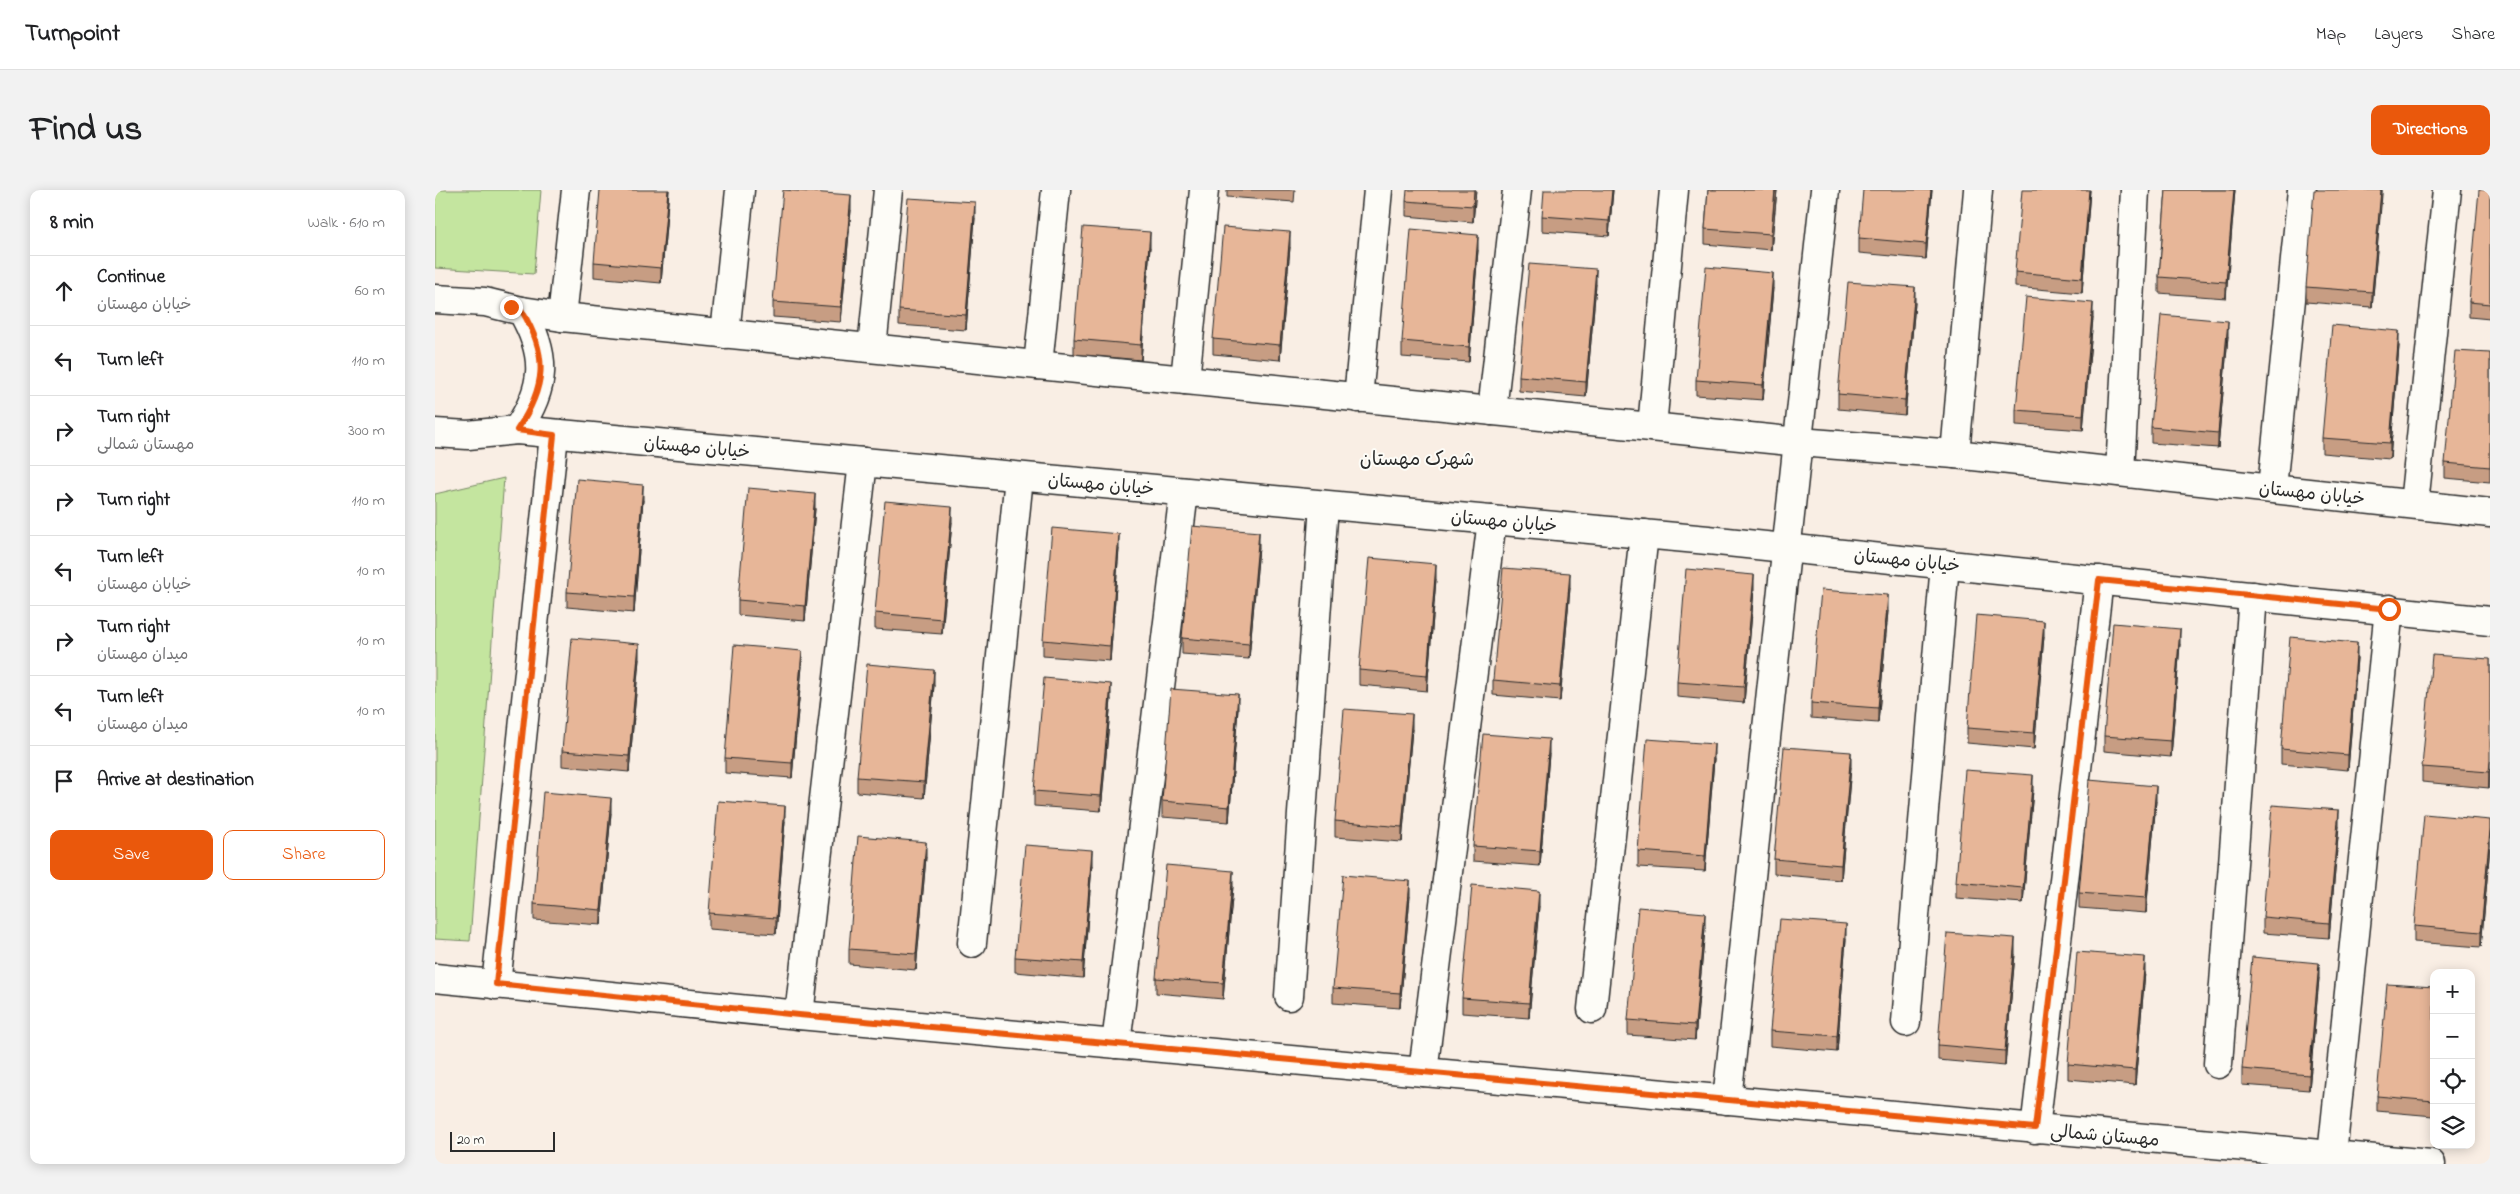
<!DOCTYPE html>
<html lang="en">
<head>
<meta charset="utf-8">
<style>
	body { margin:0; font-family:"Indie Flower","Playpen Sans Arabic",sans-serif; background:#f2f2f2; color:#202124 }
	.controls { position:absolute; right:15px; bottom:15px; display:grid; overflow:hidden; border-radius:10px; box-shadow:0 2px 12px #0003 }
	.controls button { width:45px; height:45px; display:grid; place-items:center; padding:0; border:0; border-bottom:1px solid #e0e0e0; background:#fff; color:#202124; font:25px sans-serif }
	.scale { position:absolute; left:15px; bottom:12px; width:105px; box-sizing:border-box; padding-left:5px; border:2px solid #2b2b2b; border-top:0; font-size:14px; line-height:18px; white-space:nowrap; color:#2b2b2b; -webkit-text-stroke:4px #fdfcf7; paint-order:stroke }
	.stop { position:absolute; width:15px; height:15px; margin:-11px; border:4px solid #ea580c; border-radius:50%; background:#fff }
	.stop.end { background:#ea580c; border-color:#fff; box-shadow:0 1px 5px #0008 }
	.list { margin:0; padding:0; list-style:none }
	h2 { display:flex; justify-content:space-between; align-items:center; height:65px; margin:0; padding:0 20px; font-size:21px }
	h2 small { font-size:16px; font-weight:400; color:#757577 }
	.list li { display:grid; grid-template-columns:32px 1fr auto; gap:15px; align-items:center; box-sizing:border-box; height:70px; padding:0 20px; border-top:1px solid #e0e0e0 }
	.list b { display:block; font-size:19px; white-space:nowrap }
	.list p { margin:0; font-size:16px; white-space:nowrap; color:#757577 }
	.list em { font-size:16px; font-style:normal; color:#757577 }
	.actions { display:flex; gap:10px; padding:15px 20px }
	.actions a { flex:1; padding:11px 0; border:1px solid #ea580c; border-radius:10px; text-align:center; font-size:18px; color:#ea580c }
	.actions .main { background:#ea580c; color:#fff }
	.icon { flex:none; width:28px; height:28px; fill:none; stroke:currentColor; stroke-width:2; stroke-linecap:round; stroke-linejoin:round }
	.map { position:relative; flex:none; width:2055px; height:974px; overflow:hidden; border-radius:10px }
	header { display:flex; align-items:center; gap:30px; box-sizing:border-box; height:70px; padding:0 25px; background:#fff; border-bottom:1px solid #e0e0e0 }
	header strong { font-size:24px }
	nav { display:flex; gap:28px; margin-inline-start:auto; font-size:18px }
	.intro { display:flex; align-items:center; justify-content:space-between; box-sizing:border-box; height:120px; padding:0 30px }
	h1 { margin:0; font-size:35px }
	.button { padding:12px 22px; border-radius:10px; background:#ea580c; color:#fff; font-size:18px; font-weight:700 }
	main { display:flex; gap:30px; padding:0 30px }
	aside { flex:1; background:#fff; border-radius:10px; box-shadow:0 2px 12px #0003 }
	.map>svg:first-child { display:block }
	.green { fill:#c4e59f; stroke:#788865 }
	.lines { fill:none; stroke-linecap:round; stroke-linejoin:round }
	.street-casing { stroke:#2b2b2b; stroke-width:31 }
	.secondary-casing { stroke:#2b2b2b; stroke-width:31 }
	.street { stroke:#fdfcf7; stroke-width:28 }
	.secondary { stroke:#fdfcf7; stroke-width:28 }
	.wall { fill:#c79d83; stroke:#2b2b2b }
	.shaded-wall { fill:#a27f6a; stroke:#2b2b2b }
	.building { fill:#e7b698; stroke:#2b2b2b }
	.route { stroke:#ea580c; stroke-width:6 }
	.labels { text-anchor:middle; stroke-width:4; stroke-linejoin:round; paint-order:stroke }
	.street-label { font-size:18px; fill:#2b2b2b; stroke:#fdfcf7 }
	.neighbourhood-label { font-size:19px; fill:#2b2b2b; stroke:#fdfcf7 }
</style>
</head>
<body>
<header>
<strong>Turnpoint</strong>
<nav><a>Map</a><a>Layers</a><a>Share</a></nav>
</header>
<div class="intro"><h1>Find us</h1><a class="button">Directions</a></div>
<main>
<aside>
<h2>8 min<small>Walk · 610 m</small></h2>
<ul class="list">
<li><svg class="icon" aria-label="ahead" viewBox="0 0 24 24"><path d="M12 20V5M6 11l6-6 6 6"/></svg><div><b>Continue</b><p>خیابان مهستان</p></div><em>60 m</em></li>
<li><svg class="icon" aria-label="left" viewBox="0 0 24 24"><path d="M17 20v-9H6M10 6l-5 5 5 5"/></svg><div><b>Turn left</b></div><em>110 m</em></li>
<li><svg class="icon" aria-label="right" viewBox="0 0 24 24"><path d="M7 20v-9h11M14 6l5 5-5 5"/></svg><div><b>Turn right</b><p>مهستان شمالی</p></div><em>300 m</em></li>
<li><svg class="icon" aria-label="right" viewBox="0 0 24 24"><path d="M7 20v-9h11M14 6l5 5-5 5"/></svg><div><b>Turn right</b></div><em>110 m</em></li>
<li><svg class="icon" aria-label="left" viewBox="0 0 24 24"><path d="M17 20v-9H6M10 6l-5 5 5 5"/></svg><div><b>Turn left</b><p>خیابان مهستان</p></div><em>10 m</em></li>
<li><svg class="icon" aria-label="right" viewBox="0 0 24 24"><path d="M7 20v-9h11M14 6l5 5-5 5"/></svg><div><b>Turn right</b><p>میدان مهستان</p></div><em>10 m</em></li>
<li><svg class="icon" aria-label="left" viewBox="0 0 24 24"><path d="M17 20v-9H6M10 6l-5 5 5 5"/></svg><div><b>Turn left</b><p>میدان مهستان</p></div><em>10 m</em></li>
<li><svg class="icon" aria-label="arrive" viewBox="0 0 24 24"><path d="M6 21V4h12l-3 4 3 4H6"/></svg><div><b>Arrive at destination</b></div></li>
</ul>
<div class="actions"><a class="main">Save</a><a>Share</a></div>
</aside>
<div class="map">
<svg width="2055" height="974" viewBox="0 0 2055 974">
	<rect width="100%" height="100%" fill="#f9eee4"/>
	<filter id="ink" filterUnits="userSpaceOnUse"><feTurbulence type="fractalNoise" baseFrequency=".02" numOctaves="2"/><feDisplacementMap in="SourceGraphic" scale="10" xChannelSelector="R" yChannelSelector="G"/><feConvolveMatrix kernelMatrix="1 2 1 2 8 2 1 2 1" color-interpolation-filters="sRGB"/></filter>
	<g filter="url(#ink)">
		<g class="green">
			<path d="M0 0H106L99 84 0 78Z"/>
			<path d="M69 288 35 751 0 749V304Z"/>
		</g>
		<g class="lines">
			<defs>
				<g id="street">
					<path d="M127 127 141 0"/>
					<path d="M290 144 305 0"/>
					<path d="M437 158 453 0"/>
					<path d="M603 175 621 0"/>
					<path d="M750 190 769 0"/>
					<path d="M923 208 943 0"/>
					<path d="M1057 221 1082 0"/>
					<path d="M1217 237 1239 0"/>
					<path d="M1520 264 1543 0"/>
					<path d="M1685 282 1700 0"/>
					<path d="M1837 298 1867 0"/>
					<path d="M1979 314 2012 0"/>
					<path d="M537 753 584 287"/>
					<path d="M0 788 364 825 1996 974"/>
					<path d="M61 795 119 245"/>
					<path d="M854 806 889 315"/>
					<path d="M1157 819 1209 344"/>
					<path d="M364 825 428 272"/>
					<path d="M1471 832 1510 374"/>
					<path d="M681 854 749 302"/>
					<path d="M1783 874 1818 406"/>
					<path d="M988 882 1057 330"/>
					<path d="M1292 910 1390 0"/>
					<path d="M1600 939 1664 390"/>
					<path d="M1897 965 1954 419"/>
				</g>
				<g id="secondary">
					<path d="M0 109 50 112 87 121C113 166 111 197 82 240L33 245 0 243"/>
					<path d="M87 121 127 127 1364 252 1520 264 2055 323"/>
					<path d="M82 240 1273 350 2055 431"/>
				</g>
			</defs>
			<use href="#street" class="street-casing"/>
			<use href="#secondary" class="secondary-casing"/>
			<use href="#street" class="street"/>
			<use href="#secondary" class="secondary"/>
		</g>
		<g class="wall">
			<path d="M234 0 226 93 159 87V72Z"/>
			<path d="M792 0H860L859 12 792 7Z"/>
			<path d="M1041 0 1038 32 971 26V11Z"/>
			<path d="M1178 0 1174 46 1107 41V26Z"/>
			<path d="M1273 0H1342L1336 60 1270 54V39Z"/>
			<path d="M1497 0 1491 69 1424 63V48Z"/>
			<path d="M1655 0 1647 103 1580 97V82Z"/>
			<path d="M1731 0H1800L1791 108 1724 103V87Z"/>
			<path d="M1947 0 1937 117 1871 112V97Z"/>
			<path d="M2055 0V129L2034 127V112Z"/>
			<path d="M416 20 406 132 338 127V112Z"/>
			<path d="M540 28 531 140 464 135V120Z"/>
			<path d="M715 57 706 170 639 164V149Z"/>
			<path d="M855 57 845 170 778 164V149Z"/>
			<path d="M1043 60 1034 172 967 167V151Z"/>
			<path d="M1161 94 1151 207 1084 201V186Z"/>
			<path d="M1338 98 1328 210 1261 205V190Z"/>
			<path d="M1480 113 1470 225 1403 219V204Z"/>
			<path d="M1658 128 1648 240 1581 235V220Z"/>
			<path d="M1793 146 1783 258 1716 253V237Z"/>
			<path d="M1964 156 1955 269 1887 263V248Z"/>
			<path d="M2055 163V292L2010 288V273Z"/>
			<path d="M208 310 199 423 132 417V402Z"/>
			<path d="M380 319 370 431 303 425V410Z"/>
			<path d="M517 332 507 444 440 439V423Z"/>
			<path d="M824 357 814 469 747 464V448Z"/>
			<path d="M684 359 675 471 608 466V450Z"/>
			<path d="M1001 389 992 501 924 495V480Z"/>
			<path d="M1135 398 1125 511 1058 505V490Z"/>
			<path d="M1319 400 1309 513 1242 507V492Z"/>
			<path d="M1453 421 1443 533 1376 528V513Z"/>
			<path d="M1609 446 1599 559 1532 553V538Z"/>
			<path d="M1745 454 1736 567 1669 561V546Z"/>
			<path d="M1922 468 1913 580 1846 574V559Z"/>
			<path d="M204 469 194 582 127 576V561Z"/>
			<path d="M2055 469 2054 598 1987 592V577Z"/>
			<path d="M367 476 357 588 290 583V568Z"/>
			<path d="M499 495 489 608 422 602V587Z"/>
			<path d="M676 509 666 621 599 616V601Z"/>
			<path d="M803 519 794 632 727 627V611Z"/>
			<path d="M977 539 967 652 900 647V631Z"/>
			<path d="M1114 564 1105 676 1038 671V656Z"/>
			<path d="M1279 569 1270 681 1203 677V661Z"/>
			<path d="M1416 577 1406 690 1339 684V669Z"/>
			<path d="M1598 600 1588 713 1521 708V692Z"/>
			<path d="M1721 611 1711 723 1644 718V703Z"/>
			<path d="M176 623 166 735 99 730V714Z"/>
			<path d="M2055 630V656L2046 757 1979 752V736Z"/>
			<path d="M350 631 341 744 274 739V723Z"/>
			<path d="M1904 636 1894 748 1828 743V727Z"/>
			<path d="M491 667 481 780 414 774V759Z"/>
			<path d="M657 675 648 788 580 782V767Z"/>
			<path d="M798 696 788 809 721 803V788Z"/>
			<path d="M975 706 965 818 898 813V798Z"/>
			<path d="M1104 716 1094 828 1027 823V808Z"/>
			<path d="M1270 738 1260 850 1193 845V830Z"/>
			<path d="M1411 749 1402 862 1335 856V841Z"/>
			<path d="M1580 764 1570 876 1503 870V855Z"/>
			<path d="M1710 782 1700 895 1633 889V874Z"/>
			<path d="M1884 788 1874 900 1807 895V879Z"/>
			<path d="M1999 797V926L1942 921V906Z"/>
		</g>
		<g class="shaded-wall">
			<path d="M233 0H234L226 93V78Z"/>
			<path d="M1039 0H1041L1038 32V16Z"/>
			<path d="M1177 0H1178L1174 46V31Z"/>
			<path d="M1340 0H1342L1336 60V44Z"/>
			<path d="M1496 0H1497L1491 69V54Z"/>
			<path d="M1654 0H1655L1647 103V88Z"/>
			<path d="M1799 0H1800L1791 108V92Z"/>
			<path d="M1946 0H1947V5L1937 117V102Z"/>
			<path d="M416 5V20L406 132V117Z"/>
			<path d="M540 12V28L531 140V125Z"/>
			<path d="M715 42V57L706 170V155Z"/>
			<path d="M855 42V57L845 170V155Z"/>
			<path d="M1043 45V60L1034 172V157Z"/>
			<path d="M1161 79V94L1151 207V192Z"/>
			<path d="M1338 83V98L1328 210V195Z"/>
			<path d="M1480 97V113L1470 225V210Z"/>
			<path d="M1658 113V128L1648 240V225Z"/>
			<path d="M1793 131V146L1783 258V243Z"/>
			<path d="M1964 141V156L1955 269V253Z"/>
			<path d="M208 295V310L199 423V407Z"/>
			<path d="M380 304V319L370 431V416Z"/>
			<path d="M517 317V332L507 444V429Z"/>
			<path d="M824 342V357L814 469V454Z"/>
			<path d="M684 344V359L675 471V456Z"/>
			<path d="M1001 374V389L992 501V486Z"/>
			<path d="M1135 383V398L1125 511V496Z"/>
			<path d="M1319 385V400L1309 513V497Z"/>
			<path d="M1453 405V421L1443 533V518Z"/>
			<path d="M1609 431V446L1599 559V543Z"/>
			<path d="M1745 439V454L1736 567V551Z"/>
			<path d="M1922 453V468L1913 580V565Z"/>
			<path d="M204 454V469L194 582V566Z"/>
			<path d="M367 461V476L357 588V573Z"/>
			<path d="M499 480V495L489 608V592Z"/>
			<path d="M676 494V509L666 621V606Z"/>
			<path d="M803 504V519L794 632V617Z"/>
			<path d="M977 524V539L967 652V637Z"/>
			<path d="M1114 549V564L1105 676V661Z"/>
			<path d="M1279 554V569L1270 681V666Z"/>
			<path d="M1416 562V577L1406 690V675Z"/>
			<path d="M2055 571V587L2054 598V582Z"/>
			<path d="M1598 585V600L1588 713V698Z"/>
			<path d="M1721 596V611L1711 723V708Z"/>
			<path d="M176 608V623L166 735V720Z"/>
			<path d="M350 616V631L341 744V728Z"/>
			<path d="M1904 620V636L1894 748V733Z"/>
			<path d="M2055 640V656L2046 757V742Z"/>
			<path d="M491 652V667L481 780V764Z"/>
			<path d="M657 660V675L648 788V772Z"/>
			<path d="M798 681V696L788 809V793Z"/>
			<path d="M975 691V706L965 818V803Z"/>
			<path d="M1104 701V716L1094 828V813Z"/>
			<path d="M1270 723V738L1260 850V835Z"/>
			<path d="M1411 734V749L1402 862V846Z"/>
			<path d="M1580 748V764L1570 876V861Z"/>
			<path d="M1710 767V782L1700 895V880Z"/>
			<path d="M1884 773V788L1874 900V885Z"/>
		</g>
		<g class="building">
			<path d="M165 0H233L226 78 159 72Z"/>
			<path d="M348 0 416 5 406 117 338 112Z"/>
			<path d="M972 0H1039L1038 16 971 11Z"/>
			<path d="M1109 0H1177L1174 31 1107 26Z"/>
			<path d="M1273 0H1340L1336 44 1270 39Z"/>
			<path d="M1428 0H1496L1491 54 1424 48Z"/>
			<path d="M1587 0H1654L1647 88 1580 82Z"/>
			<path d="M1731 0H1799L1791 92 1724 87Z"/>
			<path d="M1879 0H1946L1937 102 1871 97Z"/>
			<path d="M2044 0H2055V114L2034 112Z"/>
			<path d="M473 8 540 12 531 125 464 120Z"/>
			<path d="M648 37 715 42 706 155 639 149Z"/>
			<path d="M788 37 855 42 845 155 778 149Z"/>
			<path d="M976 39 1043 45 1034 157 967 151Z"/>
			<path d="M1094 74 1161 79 1151 192 1084 186Z"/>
			<path d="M1271 77 1338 83 1328 195 1261 190Z"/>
			<path d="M1413 92 1480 97 1470 210 1403 204Z"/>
			<path d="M1591 107 1658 113 1648 225 1581 220Z"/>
			<path d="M1726 125 1793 131 1783 243 1716 237Z"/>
			<path d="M1897 135 1964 141 1955 253 1887 248Z"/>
			<path d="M2020 161 2055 163V277L2010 273Z"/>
			<path d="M142 289 208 295 199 407 132 402Z"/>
			<path d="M313 298 380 304 370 416 303 410Z"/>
			<path d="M450 311 517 317 507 429 440 423Z"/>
			<path d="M757 336 824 342 814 454 747 448Z"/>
			<path d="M617 338 684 344 675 456 608 450Z"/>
			<path d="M934 368 1001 374 992 486 924 480Z"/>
			<path d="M1068 378 1135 383 1125 496 1058 490Z"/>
			<path d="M1251 379 1319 385 1309 497 1242 492Z"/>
			<path d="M1386 400 1453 405 1443 518 1376 513Z"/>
			<path d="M1541 425 1609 431 1599 543 1532 538Z"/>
			<path d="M1678 433 1745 439 1736 551 1669 546Z"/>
			<path d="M1855 447 1922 453 1913 565 1846 559Z"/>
			<path d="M137 448 204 454 194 566 127 561Z"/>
			<path d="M299 455 367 461 357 573 290 568Z"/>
			<path d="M1997 465 2055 469V571L2054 582 1987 577Z"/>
			<path d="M432 474 499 480 489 592 422 587Z"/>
			<path d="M609 488 676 494 666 606 599 601Z"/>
			<path d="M736 499 803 504 794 617 727 611Z"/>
			<path d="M909 519 977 524 967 637 900 631Z"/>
			<path d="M1048 544 1114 549 1105 661 1038 656Z"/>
			<path d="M1212 549 1279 554 1270 666 1203 661Z"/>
			<path d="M1349 557 1416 562 1406 675 1339 669Z"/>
			<path d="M1530 580 1598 585 1588 698 1521 692Z"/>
			<path d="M1654 590 1721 596 1711 708 1644 703Z"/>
			<path d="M108 602 176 608 166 720 99 714Z"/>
			<path d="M283 611 350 616 341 728 274 723Z"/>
			<path d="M1837 615 1904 620 1894 733 1828 727Z"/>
			<path d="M1989 624 2055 630V640L2046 742 1979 736Z"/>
			<path d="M423 646 491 652 481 764 414 759Z"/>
			<path d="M590 655 657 660 648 772 580 767Z"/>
			<path d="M731 675 798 681 788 793 721 788Z"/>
			<path d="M908 685 975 691 965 803 898 798Z"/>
			<path d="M1037 695 1104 701 1094 813 1027 808Z"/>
			<path d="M1203 717 1270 723 1260 835 1193 830Z"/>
			<path d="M1345 729 1411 734 1402 846 1335 841Z"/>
			<path d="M1512 743 1580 748 1570 861 1503 855Z"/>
			<path d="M1642 762 1710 767 1700 880 1633 874Z"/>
			<path d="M1817 767 1884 773 1874 885 1807 879Z"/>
			<path d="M1952 794 1999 797V911L1942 906Z"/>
		</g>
	</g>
	<g class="lines" filter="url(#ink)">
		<path class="route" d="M76 117 87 121C114 166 111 197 82 240L119 245 61 794 364 825 1600 938 1664 390 1954 419"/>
	</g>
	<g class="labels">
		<g class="street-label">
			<text transform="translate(262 257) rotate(5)" y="6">خیابان مهستان</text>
			<text transform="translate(666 294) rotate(5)" y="6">خیابان مهستان</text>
			<text transform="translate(1877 303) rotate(6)" y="6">خیابان مهستان</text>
			<text transform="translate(1069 331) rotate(5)" y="6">خیابان مهستان</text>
			<text transform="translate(1472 370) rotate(6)" y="6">خیابان مهستان</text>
			<text transform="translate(1670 945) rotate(5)" y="6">مهستان شمالی</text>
		</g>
		<g class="neighbourhood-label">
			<text x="982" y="275">شهرک مهستان</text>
		</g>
	</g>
</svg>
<div class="controls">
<button>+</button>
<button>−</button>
<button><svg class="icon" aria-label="locate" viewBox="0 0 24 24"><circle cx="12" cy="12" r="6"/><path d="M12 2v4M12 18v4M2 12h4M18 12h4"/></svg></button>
<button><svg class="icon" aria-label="layers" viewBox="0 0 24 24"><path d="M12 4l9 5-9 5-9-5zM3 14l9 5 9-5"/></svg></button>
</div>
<div class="scale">20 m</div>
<div class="stop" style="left:1954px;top:419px"></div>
<div class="stop end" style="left:76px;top:117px"></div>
</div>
</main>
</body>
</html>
